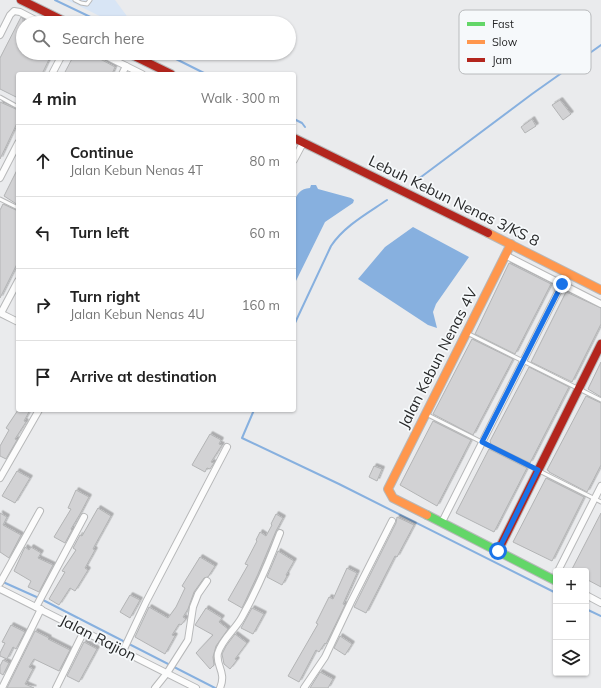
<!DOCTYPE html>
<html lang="en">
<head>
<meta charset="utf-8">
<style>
	body { margin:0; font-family:Mulish,sans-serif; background:#f6f6f6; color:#222 }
	.controls { position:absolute; right:12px; bottom:12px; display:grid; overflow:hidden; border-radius:4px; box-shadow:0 1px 3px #0004 }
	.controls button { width:36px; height:36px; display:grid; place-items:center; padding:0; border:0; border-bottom:1px solid #e0e0e0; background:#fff; color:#222; font:20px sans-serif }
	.stop { position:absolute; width:12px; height:12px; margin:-9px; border:3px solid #1a73e8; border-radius:50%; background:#fff }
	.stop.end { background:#1a73e8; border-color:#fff; box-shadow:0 1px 4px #0008 }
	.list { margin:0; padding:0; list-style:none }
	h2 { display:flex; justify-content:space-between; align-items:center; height:52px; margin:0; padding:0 16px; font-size:17px }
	h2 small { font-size:13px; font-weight:400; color:#767676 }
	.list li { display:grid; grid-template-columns:26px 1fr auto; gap:12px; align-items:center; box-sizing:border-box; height:72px; padding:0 16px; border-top:1px solid #e0e0e0 }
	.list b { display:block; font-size:15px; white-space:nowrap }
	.list p { margin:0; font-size:13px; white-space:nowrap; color:#767676 }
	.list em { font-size:13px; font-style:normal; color:#767676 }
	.icon { flex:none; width:22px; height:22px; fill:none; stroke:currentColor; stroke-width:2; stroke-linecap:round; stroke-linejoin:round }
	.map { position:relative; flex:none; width:601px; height:688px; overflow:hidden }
	.search { position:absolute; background:#fff; box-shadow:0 1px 3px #0004; left:16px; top:16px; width:280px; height:44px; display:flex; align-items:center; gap:10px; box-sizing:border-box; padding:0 14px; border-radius:22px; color:#767676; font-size:15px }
	.panel { position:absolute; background:#fff; box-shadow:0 1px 3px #0004; left:16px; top:72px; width:280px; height:340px; border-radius:4px }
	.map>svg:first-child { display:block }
	.green { fill:#d8e5f5 }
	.water { fill:#87b0df }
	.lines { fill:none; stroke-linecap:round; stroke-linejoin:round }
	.stream { stroke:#87b0df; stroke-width:2 }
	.building { fill:#d2d2d4; stroke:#b3b4b5; filter:url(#shadow) }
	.lane-casing { stroke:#b7b8b9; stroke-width:5 }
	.street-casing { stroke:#b7b8b9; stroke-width:8 }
	.fast-casing { stroke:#b7b8b9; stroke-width:10 }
	.slow-casing { stroke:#b7b8b9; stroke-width:10 }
	.jam-casing { stroke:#b7b8b9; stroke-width:10 }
	.lane { stroke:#fcfcfc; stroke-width:3 }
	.street { stroke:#fcfcfc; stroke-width:6 }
	.fast { stroke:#63d668; stroke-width:8 }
	.slow { stroke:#ff974d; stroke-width:8 }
	.jam { stroke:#b3261e; stroke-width:8 }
	.route { stroke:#1a73e8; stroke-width:5 }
	.labels { text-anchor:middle; stroke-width:3.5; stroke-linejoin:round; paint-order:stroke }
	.street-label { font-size:15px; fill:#262728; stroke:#f6f9fb }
	.key { fill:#f6f9fb; stroke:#b8babc; stroke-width:1 }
	.key-label { font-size:11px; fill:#262728 }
</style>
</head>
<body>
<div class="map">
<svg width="601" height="688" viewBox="0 0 601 688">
	<defs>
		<filter id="shadow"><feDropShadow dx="2.5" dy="-2.5" stdDeviation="0" flood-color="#0004"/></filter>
	</defs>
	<rect width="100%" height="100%" fill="#eaebed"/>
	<path class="green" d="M67 0H115L132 23H114Z"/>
	<g class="water">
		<path d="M311 185H316L318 189 351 198 354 200 353 203 325 222 294 285V201C298 193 300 189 310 188Z"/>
		<path d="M413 227 469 257 436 304 433 312 437 328 428 325 358 279 385 247Z"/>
	</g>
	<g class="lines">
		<g class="stream">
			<path d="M55 0 103 23"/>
			<path d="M164 53 206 74"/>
			<path d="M294 119 302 123 305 127"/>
			<path d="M413 183 532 94 601 45"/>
			<path d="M294 325 331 246C344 226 368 213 387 200"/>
			<path d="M254 410 242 438 339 484 556 593"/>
			<path d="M3 582 41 599 215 688"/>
			<path d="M586 609 601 616"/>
		</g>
	</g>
	<g class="building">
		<path d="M21 17 23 19V53H52L42 74H18V98L0 89V58Z"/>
		<path d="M75 53H89L115 67 112 74H64Z"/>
		<path d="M560 100 571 114 563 120 552 105Z"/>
		<path d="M0 102 18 110V121L0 159Z"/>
		<path d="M532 119 536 126 525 133 521 127Z"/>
		<path d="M18 168V205L4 196Z"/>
		<path d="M3 204 18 211V262L0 298V210Z"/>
		<path d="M509 263 551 284 515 354 475 334Z"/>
		<path d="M566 292 601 308V324L572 382 531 362Z"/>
		<path d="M472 339 513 359 473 435 433 414Z"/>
		<path d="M601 362V397L588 389Z"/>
		<path d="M529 367 569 387 530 463 491 444 490 441Z"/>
		<path d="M586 396 601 403V465L587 492 549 472V471L547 470Z"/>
		<path d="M18 410H30L24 421 26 422 15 439 17 440 6 459 0 456V446L9 430 6 428Z"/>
		<path d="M433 421 471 440 437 506 400 485Z"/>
		<path d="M210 434 221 440 219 444 222 445 211 462 214 463 210 469 207 468 205 472 192 465Z"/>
		<path d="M489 449 527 468 494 532 456 513Z"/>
		<path d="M374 466 382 469 377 481 369 477Z"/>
		<path d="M17 471 30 478 15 503 2 496Z"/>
		<path d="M546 478 584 497 552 561 513 542Z"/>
		<path d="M76 490 89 497 80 514 71 529 72 530 65 543 54 537 71 509 68 508Z"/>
		<path d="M98 508 111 516 95 545 93 549 95 550 85 568 88 570 75 591 70 588 59 605 49 599 65 572 62 571 76 550 73 548 80 535 82 536Z"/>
		<path d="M0 513 7 517 3 525 21 535 9 558 0 552Z"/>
		<path d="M601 513V587L586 579V571H571Z"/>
		<path d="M276 514 283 518 276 531 258 574 242 608 228 600 248 565 245 564 257 541 256 540 260 532 266 536 272 525 271 524Z"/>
		<path d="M397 517 414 525 397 557 395 556 366 613 354 607 396 523Z"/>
		<path d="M25 547 29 550 31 547 41 553 38 558 53 565 39 592 28 587 31 581 14 571Z"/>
		<path d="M278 551 294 561 286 575 287 576 282 585 267 577Z"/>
		<path d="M200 557 215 566 208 577 204 578 194 592 188 609 183 617 186 619 181 625 179 624 172 635 175 636 165 654 135 637 149 607 168 618 176 607 185 588 182 586Z"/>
		<path d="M347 568 357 573 343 604 345 605 326 644 325 643 319 652 316 650 299 682 288 676 318 624 316 623 329 597 333 599Z"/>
		<path d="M130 595 140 600 130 618 120 612Z"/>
		<path d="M206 608 222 618 219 622 228 629 216 646 213 657 214 665 210 669 196 653 213 635 195 625Z"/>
		<path d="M252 608 264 614 253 634 241 628Z"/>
		<path d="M11 625 25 632 16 649 13 647 7 659 0 656V653L5 643 2 642Z"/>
		<path d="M35 631 49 638 48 639 70 650 59 671 34 659 29 667 33 669 25 684 34 688H7Z"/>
		<path d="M235 634 247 643 235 659 237 660 230 669 224 664 222 654 226 646Z"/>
		<path d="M340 636 352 644 345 655 334 648Z"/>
		<path d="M84 642 97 649 79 682 67 676Z"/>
		<path d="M3 660 9 663 3 675 0 673V666Z"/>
		<path d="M320 672 333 679 328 688H310Z"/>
	</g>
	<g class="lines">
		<defs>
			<g id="lane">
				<path d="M75 0 81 3 87 4 90 0"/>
				<path d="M0 97 18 107"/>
				<path d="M0 199 18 208"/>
				<path d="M467 333 601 400"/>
				<path d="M426 414 601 502"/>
			</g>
			<g id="street">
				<path d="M0 35 10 15 14 11 20 12 41 23"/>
				<path d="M100 53 142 74"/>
				<path d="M52 74 63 53"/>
				<path d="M122 74 126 66"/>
				<path d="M294 160 303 143"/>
				<path d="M0 178 18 143"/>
				<path d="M505 255 601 304"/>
				<path d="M0 313 18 322"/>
				<path d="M1 313 18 281"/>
				<path d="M0 478 39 410"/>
				<path d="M442 522 562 284"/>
				<path d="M558 571 601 486"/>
				<path d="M0 583 40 511"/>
				<path d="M0 589 196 688"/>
				<path d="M586 595 601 603"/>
				<path d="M36 607 84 517"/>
				<path d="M123 651 146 602 227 447"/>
				<path d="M2 688 41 609"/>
				<path d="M56 688 84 631"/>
				<path d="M155 688 167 673 188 640 193 607 198 594 207 581"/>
				<path d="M220 688C227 672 215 665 218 653 222 639 235 630 242 617 257 590 269 562 280 533"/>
				<path d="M304 688 325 657 351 602 392 521"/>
			</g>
			<path id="fast" d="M427 515 556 581"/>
			<g id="slow">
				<path d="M488 233 601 290"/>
				<path d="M427 515 393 498 388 489 511 244"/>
			</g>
			<g id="jam">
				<path d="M21 0 68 23"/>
				<path d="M128 53 171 74"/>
				<path d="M294 138 488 233"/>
				<path d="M498 551 601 344"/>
			</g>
		</defs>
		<use href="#lane" class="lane-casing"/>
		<use href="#street" class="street-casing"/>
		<use href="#fast" class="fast-casing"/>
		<use href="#slow" class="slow-casing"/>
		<use href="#jam" class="jam-casing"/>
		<use href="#lane" class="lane"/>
		<use href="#street" class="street"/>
		<use href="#fast" class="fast"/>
		<use href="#slow" class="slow"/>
		<use href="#jam" class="jam"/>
	</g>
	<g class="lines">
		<path class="route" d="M498 551 538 470 482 442 562 284"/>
	</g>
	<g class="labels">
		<g class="street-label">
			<text transform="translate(454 201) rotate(26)" y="5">Lebuh Kebun Nenas 3/KS 8</text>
			<text transform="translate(438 358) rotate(-63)" y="5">Jalan Kebun Nenas 4V</text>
			<text transform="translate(98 638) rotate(27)" y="5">Jalan Rajion</text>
		</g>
	</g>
	<rect x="459" y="10" width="132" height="64" rx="6" class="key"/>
	<rect x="467" y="22" width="18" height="4" fill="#63d668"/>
	<rect x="467" y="40" width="18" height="4" fill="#ff974d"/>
	<rect x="467" y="58" width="18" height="4" fill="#b3261e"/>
	<g class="key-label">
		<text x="492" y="28">Fast</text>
		<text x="492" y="46">Slow</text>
		<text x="492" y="64">Jam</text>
	</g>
</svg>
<div class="controls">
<button>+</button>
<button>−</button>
<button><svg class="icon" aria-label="layers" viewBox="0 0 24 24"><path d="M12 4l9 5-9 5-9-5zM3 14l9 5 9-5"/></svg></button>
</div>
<div class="stop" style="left:498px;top:551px"></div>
<div class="stop end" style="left:562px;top:284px"></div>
<div class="search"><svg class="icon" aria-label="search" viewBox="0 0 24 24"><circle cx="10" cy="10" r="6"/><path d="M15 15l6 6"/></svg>Search here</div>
<section class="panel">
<h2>4 min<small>Walk · 300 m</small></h2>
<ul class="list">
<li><svg class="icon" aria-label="ahead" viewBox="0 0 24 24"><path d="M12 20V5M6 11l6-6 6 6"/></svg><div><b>Continue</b><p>Jalan Kebun Nenas 4T</p></div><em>80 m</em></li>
<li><svg class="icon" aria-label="left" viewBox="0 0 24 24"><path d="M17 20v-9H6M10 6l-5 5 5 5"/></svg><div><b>Turn left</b></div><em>60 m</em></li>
<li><svg class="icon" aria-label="right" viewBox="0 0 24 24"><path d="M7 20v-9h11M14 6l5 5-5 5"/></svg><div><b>Turn right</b><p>Jalan Kebun Nenas 4U</p></div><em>160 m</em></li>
<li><svg class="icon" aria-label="arrive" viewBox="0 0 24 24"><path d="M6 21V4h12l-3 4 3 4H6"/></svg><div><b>Arrive at destination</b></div></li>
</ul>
</section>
</div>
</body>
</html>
